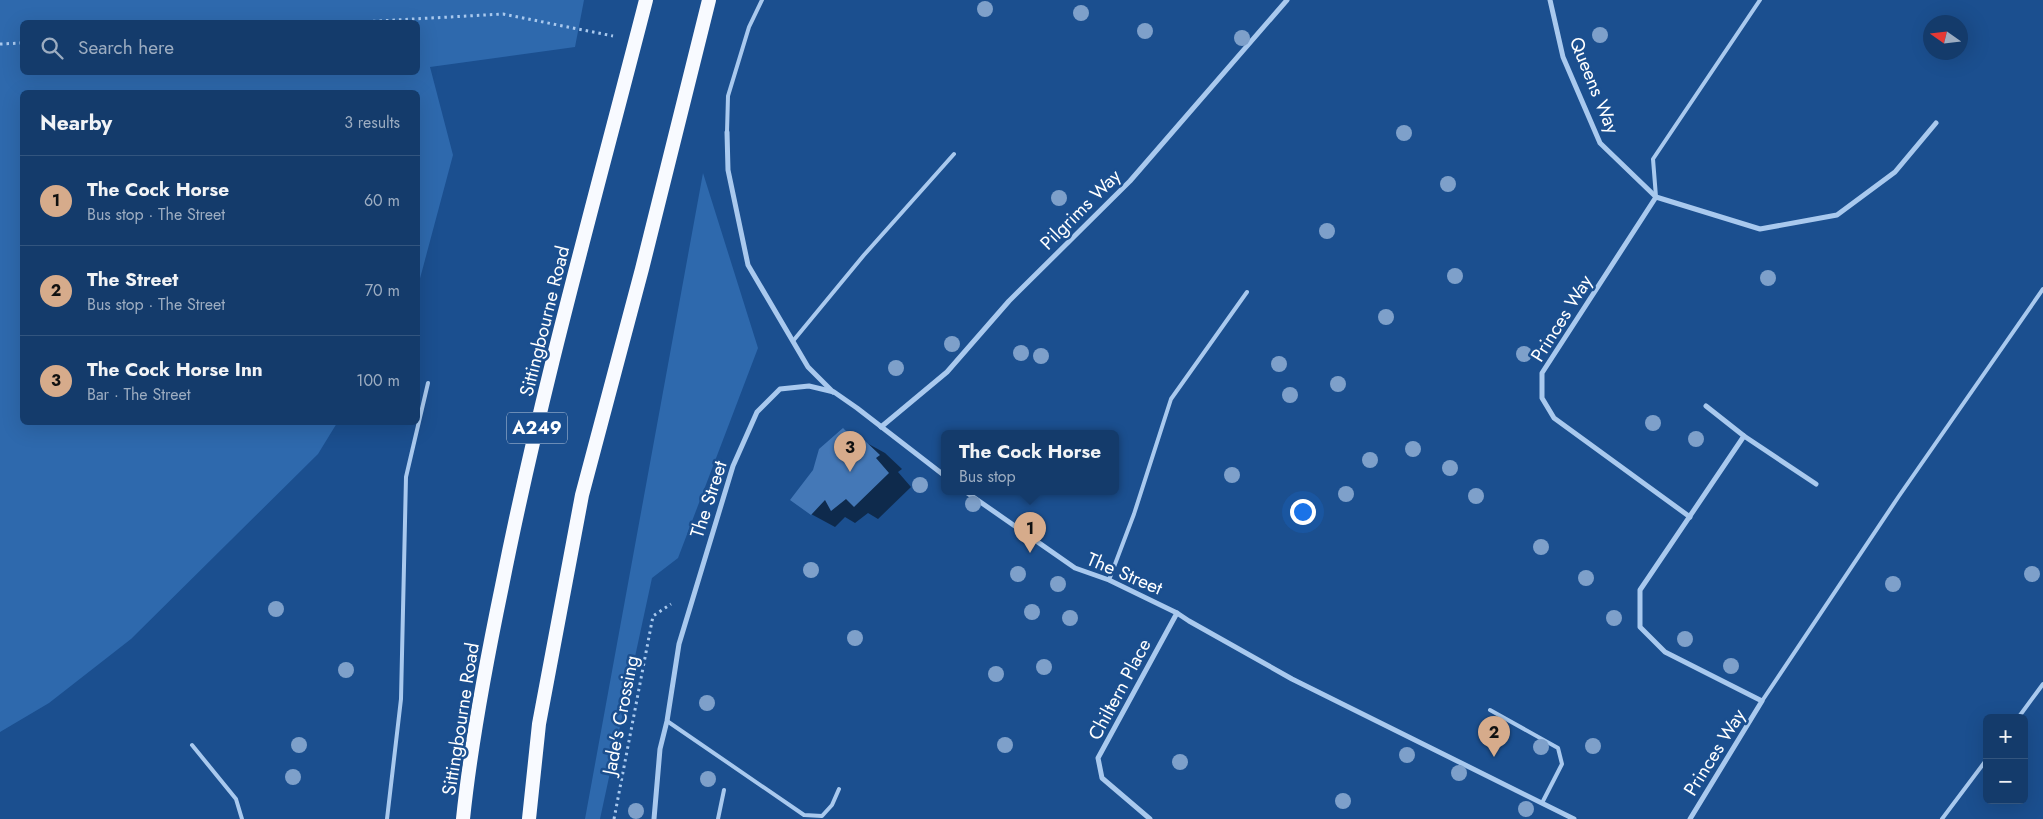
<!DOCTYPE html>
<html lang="en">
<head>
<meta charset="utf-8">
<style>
	body { margin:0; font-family:Jost,sans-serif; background:#1d4271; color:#f1f3f6 }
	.controls { position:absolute; right:15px; bottom:15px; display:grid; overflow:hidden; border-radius:8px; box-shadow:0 5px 20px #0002 }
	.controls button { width:45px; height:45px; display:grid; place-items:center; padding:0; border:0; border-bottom:1px solid #33557e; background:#143b6b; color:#f1f3f6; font:25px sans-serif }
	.compass { position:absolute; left:1923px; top:15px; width:45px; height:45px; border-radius:50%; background:#143b6b; box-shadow:0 5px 20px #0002; rotate:284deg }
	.you { position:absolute; left:1302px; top:511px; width:18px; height:18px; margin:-12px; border:4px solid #fff; border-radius:50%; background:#1a73e8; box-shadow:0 0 0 8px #1a73e833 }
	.badge { display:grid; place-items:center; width:32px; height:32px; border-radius:50%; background:#d6ab8b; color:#111; font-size:16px; font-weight:700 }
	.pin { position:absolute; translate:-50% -41px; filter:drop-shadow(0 1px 2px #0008) }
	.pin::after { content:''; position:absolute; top:26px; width:18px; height:15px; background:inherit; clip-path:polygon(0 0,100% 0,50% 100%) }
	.popup { position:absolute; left:941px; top:430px; width:178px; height:65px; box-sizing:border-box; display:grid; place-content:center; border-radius:8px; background:#143b6b; filter:drop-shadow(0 1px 4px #0005); font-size:16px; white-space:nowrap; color:#9dadc1 }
	.popup b { font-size:19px; color:#f1f3f6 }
	.popup::after { content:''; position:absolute; left:50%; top:100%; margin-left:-10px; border:10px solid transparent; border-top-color:#143b6b }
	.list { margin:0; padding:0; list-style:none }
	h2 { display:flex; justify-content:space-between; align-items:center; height:65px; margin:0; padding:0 20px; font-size:21px }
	h2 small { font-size:16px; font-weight:400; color:#9dadc1 }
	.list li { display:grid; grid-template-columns:32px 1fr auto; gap:15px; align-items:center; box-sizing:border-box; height:90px; padding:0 20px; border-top:1px solid #33557e }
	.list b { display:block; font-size:19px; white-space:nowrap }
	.list p { margin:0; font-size:16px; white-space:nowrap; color:#9dadc1 }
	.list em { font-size:16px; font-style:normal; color:#9dadc1 }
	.icon { flex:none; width:28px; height:28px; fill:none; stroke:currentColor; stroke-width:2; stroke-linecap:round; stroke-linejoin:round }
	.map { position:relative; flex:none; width:2043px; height:819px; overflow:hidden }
	.search { position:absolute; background:#143b6b; box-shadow:0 5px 20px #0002; left:20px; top:20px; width:400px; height:55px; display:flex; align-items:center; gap:12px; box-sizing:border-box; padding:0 18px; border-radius:8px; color:#9dadc1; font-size:19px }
	.panel { position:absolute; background:#143b6b; box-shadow:0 5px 20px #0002; left:20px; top:90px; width:400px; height:335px; border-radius:8px }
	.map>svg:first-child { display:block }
	.green { fill:#2e69ad; fill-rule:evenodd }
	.shadow { fill:#0007 }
	.building { fill:#4478b7 }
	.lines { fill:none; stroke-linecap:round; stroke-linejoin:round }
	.path { stroke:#a9c9ee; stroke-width:3; stroke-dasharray:2.5 4; stroke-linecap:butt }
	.service { stroke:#a9c9ee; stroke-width:4 }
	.minor { stroke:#a9c9ee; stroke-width:5 }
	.trunk { stroke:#f8faff; stroke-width:14 }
	.tree { fill:#7ea0ca }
	.labels { text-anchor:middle; stroke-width:5; stroke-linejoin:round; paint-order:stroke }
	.shield { fill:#1b4f8f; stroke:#bbcadd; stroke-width:1 }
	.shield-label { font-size:18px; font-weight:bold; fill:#fff }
	.street-label { font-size:19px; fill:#fff; stroke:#1b4f8f }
</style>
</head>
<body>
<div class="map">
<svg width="2043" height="819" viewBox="0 0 2043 819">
	<rect width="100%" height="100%" fill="#1b4f8f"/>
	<g class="green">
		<path d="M0 0H584L575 47 430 67 453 155 418 286V92H22V422L337 423 318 454 131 639 49 703 0 732ZM22 22H418V72H22Z"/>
		<path d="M703 173 758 348 678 558 652 578 600 819H585Z"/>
	</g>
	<path class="shadow" d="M843 430 885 453 902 469 898 472 911 487 878 519 868 513 855 523 845 517 835 527 811 514Z"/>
	<path class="building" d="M843 428 857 442 862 438 880 455 876 458 889 473 854 507 846 499 831 511 825 500 811 515 790 500 813 470 819 449Z"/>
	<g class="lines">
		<g class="path">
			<path d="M360 22 503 14 613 36"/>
			<path d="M0 44 22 43"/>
			<path d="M614 819 653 616 671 604"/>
		</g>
		<g class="service">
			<path d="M727 132 728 96 749 27 762 0"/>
			<path d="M1656 197 1653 159 1760 0"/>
			<path d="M793 341 864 255 954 154"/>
			<path d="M1109 580 1134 514 1171 399 1247 292"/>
			<path d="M1762 701 1899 496 2043 289"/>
			<path d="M1490 710 1558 748 1562 764 1542 803"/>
			<path d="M2018 718 2043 684"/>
			<path d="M667 721 804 815 822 816 832 805 839 789"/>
			<path d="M192 745 236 799 242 819"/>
			<path d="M387 819 401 699 406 477 428 383"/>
			<path d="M718 819 724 790"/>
			<path d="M1942 819 1987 759"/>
		</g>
		<g class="minor">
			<path d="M1550 0 1563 57 1600 143 1656 197 1760 229 1837 215 1895 172 1936 123"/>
			<path d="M727 132 728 170 748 265 808 367 833 392"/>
			<path d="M1656 197 1542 373V398L1554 418 1690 517"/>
			<path d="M1706 406 1744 436 1816 484"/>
			<path d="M881 427 947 372 1009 301 1130 181 1287 0"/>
			<path d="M966 492 1075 568 1109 580 1177 613 1189 621 1292 679 1574 819"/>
			<path d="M654 819 660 749 667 721 679 644 733 466 757 412 780 389 809 386 834 392 857 408 945 476"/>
			<path d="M1150 819 1102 778 1098 758 1177 613"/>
			<path d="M1690 819 1762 701 1665 652 1640 627V590L1744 436"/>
		</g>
		<g class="trunk">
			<path d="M463 819C471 741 486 663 502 586 541 389 596 195 646 0"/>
			<path d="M529 819 539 724 582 495 642 269 709 0"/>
		</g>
	</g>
	<g class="tree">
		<circle cx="985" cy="9" r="8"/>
		<circle cx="1081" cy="13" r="8"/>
		<circle cx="1145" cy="31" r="8"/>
		<circle cx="1600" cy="35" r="8"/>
		<circle cx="1242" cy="38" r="8"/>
		<circle cx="1404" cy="133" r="8"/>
		<circle cx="1448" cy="184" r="8"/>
		<circle cx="1059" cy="198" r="8"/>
		<circle cx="1327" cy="231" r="8"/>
		<circle cx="1455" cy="276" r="8"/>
		<circle cx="1768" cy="278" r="8"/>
		<circle cx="1386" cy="317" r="8"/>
		<circle cx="952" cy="344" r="8"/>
		<circle cx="1021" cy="353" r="8"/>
		<circle cx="1524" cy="354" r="8"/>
		<circle cx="1041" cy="356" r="8"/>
		<circle cx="1279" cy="364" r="8"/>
		<circle cx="896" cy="368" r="8"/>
		<circle cx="1338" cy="384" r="8"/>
		<circle cx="1290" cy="395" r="8"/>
		<circle cx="1653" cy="423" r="8"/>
		<circle cx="1696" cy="439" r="8"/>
		<circle cx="1413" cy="449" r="8"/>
		<circle cx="1370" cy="460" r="8"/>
		<circle cx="1450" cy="468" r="8"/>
		<circle cx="1232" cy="475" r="8"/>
		<circle cx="920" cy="485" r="8"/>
		<circle cx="1346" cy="494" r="8"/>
		<circle cx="1476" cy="496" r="8"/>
		<circle cx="973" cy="504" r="8"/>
		<circle cx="1541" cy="547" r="8"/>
		<circle cx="811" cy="570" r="8"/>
		<circle cx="1018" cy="574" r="8"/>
		<circle cx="2032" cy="574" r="8"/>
		<circle cx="1586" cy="578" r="8"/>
		<circle cx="1058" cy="584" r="8"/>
		<circle cx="1893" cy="584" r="8"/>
		<circle cx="276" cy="609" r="8"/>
		<circle cx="1032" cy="612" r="8"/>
		<circle cx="1070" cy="618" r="8"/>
		<circle cx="1614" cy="618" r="8"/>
		<circle cx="855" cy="638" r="8"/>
		<circle cx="1685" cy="639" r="8"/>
		<circle cx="1731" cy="666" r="8"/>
		<circle cx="1044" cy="667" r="8"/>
		<circle cx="346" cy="670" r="8"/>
		<circle cx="996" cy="674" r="8"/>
		<circle cx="707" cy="703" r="8"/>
		<circle cx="299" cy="745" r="8"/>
		<circle cx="1005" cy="745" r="8"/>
		<circle cx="1593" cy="746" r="8"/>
		<circle cx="1541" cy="747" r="8"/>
		<circle cx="1407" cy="755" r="8"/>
		<circle cx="1180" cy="762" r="8"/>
		<circle cx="1459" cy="773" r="8"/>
		<circle cx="293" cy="777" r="8"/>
		<circle cx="708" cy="779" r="8"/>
		<circle cx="1343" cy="801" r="8"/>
		<circle cx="1526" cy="809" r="8"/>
		<circle cx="636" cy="811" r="8"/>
	</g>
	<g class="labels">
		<rect class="shield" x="507" y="412.5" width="60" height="31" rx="4"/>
		<g class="shield-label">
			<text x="537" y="434">A249</text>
		</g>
		<g class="street-label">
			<text transform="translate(1595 85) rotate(68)" y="7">Queens Way</text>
			<text transform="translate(1080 209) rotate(-45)" y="7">Pilgrims Way</text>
			<text transform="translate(1561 318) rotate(-58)" y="7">Princes Way</text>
			<text transform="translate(544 321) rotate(-76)" y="7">Sittingbourne Road</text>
			<text transform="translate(708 499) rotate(-72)" y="7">The Street</text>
			<text transform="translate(1125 573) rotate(23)" y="7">The Street</text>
			<text transform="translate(1119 689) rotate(-62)" y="7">Chiltern Place</text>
			<text transform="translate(620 715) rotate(-79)" y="7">Jade's Crossing</text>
			<text transform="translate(460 719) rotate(-81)" y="7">Sittingbourne Road</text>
			<text transform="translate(1714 752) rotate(-58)" y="7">Princes Way</text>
		</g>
	</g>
</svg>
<div class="controls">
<button>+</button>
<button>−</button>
</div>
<svg class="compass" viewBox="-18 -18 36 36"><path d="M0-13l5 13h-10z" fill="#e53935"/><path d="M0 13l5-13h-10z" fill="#9dadc1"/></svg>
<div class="you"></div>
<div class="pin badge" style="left:1030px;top:553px">1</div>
<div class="popup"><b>The Cock Horse</b>Bus stop</div>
<div class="pin badge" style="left:1494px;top:757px">2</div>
<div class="pin badge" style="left:850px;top:472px">3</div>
<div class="search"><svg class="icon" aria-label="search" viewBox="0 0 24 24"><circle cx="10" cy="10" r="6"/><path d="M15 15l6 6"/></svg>Search here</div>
<section class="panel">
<h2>Nearby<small>3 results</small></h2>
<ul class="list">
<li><span class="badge">1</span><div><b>The Cock Horse</b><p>Bus stop · The Street</p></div><em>60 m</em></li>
<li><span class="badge">2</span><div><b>The Street</b><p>Bus stop · The Street</p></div><em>70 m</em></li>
<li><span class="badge">3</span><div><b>The Cock Horse Inn</b><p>Bar · The Street</p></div><em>100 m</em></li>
</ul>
</section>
</div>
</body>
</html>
